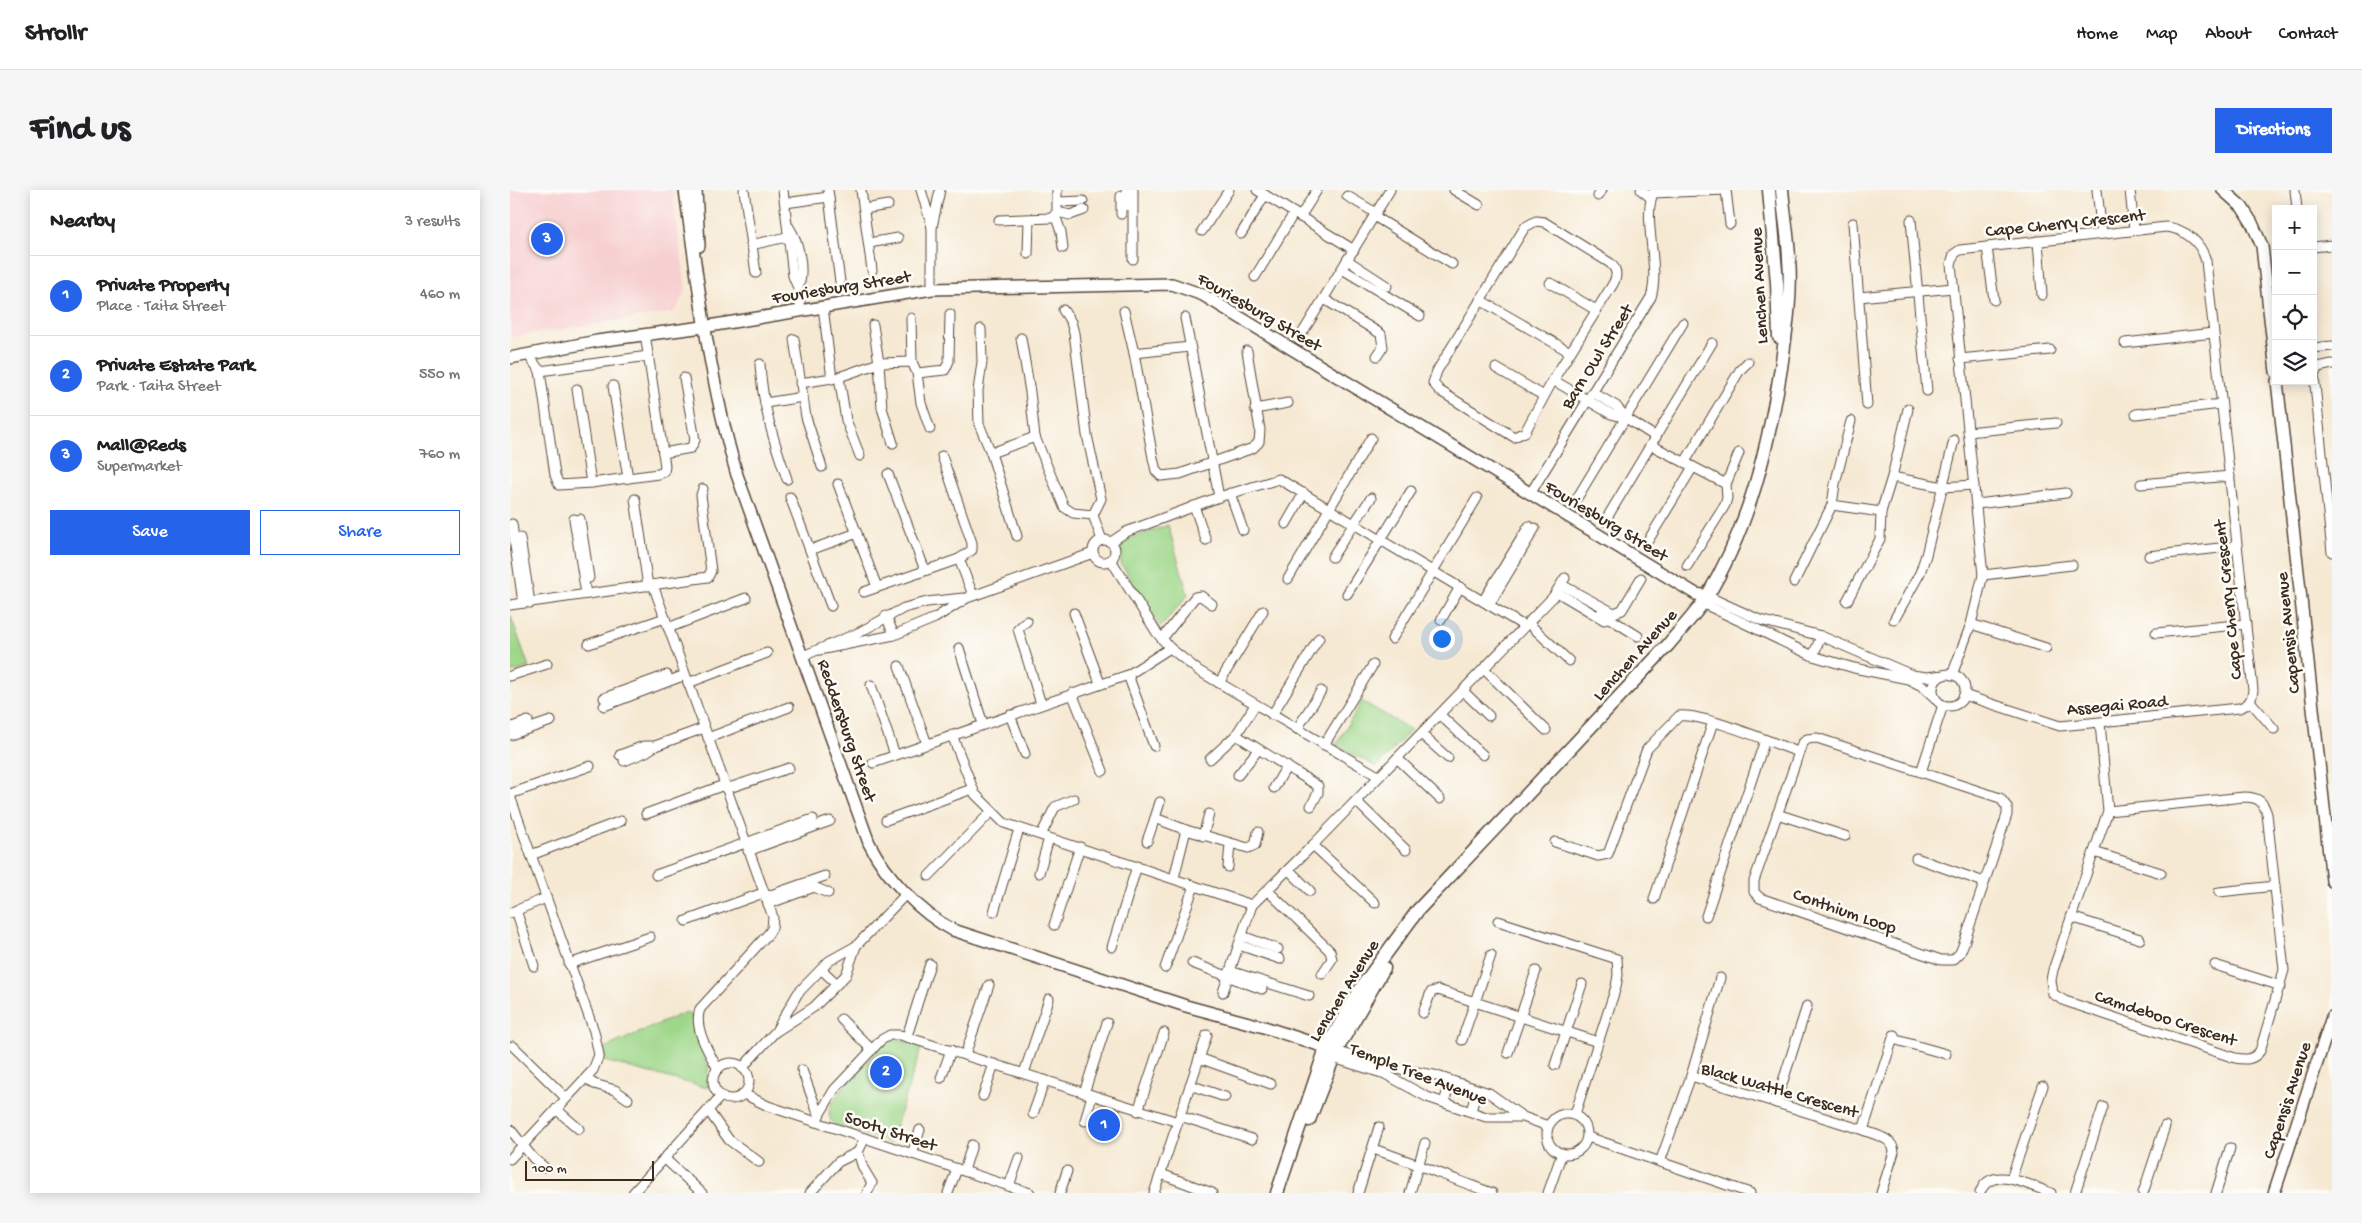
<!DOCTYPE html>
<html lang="en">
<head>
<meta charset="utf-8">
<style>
	body { margin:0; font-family:"Gochi Hand",sans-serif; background:#f6f6f6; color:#202124 }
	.controls { position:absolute; right:15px; top:15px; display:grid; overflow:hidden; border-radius:0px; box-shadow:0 2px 12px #0003 }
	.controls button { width:45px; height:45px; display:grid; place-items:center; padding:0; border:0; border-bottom:1px solid #e0e0e0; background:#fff; color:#202124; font:25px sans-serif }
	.scale { position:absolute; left:15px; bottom:12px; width:129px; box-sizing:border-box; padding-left:5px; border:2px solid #3b2a1e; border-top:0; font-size:14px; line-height:18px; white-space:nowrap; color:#3b2a1e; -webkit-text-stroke:4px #fdfcf7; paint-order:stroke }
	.you { position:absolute; left:931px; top:448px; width:18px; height:18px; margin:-12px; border:4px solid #fff; border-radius:50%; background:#1a73e8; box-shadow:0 0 0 8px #1a73e833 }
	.badge { display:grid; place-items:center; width:32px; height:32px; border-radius:50%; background:#2563eb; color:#fff; font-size:16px; font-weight:700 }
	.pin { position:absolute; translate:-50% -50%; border:2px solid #fff; box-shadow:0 1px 5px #0006 }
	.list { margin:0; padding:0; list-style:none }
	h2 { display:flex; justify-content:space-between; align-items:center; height:65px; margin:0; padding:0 20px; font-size:21px }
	h2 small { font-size:16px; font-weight:400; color:#757577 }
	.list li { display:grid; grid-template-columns:32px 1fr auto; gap:15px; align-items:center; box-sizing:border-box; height:80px; padding:0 20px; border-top:1px solid #e0e0e0 }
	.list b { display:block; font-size:19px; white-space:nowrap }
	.list p { margin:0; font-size:16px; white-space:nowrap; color:#757577 }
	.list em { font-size:16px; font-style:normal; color:#757577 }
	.actions { display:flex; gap:10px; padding:15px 20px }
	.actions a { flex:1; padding:11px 0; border:1px solid #2563eb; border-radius:0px; text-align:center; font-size:18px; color:#2563eb }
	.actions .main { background:#2563eb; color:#fff }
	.icon { flex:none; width:28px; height:28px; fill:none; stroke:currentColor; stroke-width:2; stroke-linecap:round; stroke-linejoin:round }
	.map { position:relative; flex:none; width:1822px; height:1003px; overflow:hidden; border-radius:0px }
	header { display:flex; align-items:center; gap:30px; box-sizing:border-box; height:70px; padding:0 25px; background:#fff; border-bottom:1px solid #e0e0e0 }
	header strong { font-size:24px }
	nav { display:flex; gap:28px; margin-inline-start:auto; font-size:18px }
	.intro { display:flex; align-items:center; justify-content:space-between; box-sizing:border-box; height:120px; padding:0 30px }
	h1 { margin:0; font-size:35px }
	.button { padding:12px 22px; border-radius:0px; background:#2563eb; color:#fff; font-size:18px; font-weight:700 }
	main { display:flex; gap:30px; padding:0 30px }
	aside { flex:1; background:#fff; border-radius:0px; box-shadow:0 2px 12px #0003 }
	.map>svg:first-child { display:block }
	.built { fill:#f7cfd0 }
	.green { fill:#9fd78a; stroke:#6d8054 }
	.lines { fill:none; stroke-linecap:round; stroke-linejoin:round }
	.minor-casing { stroke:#574739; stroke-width:11 }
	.tertiary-casing { stroke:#574739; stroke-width:14 }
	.secondary-casing { stroke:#574739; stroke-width:15 }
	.minor { stroke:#fff; stroke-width:9 }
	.tertiary { stroke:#fff; stroke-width:11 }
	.secondary { stroke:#fff; stroke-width:12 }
	.labels { text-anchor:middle; stroke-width:5; stroke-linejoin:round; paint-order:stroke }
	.street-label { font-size:18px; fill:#3b2a1e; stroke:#fdfcf7 }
</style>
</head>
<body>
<header>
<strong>Strollr</strong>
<nav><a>Home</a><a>Map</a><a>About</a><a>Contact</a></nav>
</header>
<div class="intro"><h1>Find us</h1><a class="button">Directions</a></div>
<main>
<aside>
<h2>Nearby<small>3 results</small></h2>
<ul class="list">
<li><span class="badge">1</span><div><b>Private Property</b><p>Place · Taita Street</p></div><em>460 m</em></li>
<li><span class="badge">2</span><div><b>Private Estate Park</b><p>Park · Taita Street</p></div><em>550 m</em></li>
<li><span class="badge">3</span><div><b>Mall@Reds</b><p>Supermarket</p></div><em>760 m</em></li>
</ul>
<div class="actions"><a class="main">Save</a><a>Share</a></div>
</aside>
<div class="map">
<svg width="1822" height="1003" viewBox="0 0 1822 1003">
	<rect width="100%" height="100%" fill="#fdfcf7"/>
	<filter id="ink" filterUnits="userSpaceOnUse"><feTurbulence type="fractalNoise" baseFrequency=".02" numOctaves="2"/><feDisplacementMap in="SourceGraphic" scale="10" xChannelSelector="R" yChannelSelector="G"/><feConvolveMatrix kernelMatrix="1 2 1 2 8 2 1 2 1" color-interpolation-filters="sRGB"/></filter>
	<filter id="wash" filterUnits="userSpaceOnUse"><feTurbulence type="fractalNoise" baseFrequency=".0096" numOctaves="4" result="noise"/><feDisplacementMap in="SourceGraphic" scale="20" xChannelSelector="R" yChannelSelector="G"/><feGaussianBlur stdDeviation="1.12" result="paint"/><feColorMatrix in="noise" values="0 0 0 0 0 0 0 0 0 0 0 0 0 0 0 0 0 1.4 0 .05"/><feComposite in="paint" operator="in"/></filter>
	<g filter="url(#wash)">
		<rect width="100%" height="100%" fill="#f6e9d3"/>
		<path class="built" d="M0 0H162L176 100 165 122 0 147Z"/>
		<g class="green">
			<path d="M658 335 678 405 651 437 611 374V352Z"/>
			<path d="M0 424 19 477 0 483Z"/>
			<path d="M852 511 901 540 867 577 826 555Z"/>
			<path d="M176 822 183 827 184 836 198 877V898L90 870 92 859Z"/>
			<path d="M389 849 412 856 380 953 325 935C319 930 318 924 320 917 325 904 362 864 374 855 378 851 383 850 389 849Z"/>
		</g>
	</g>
	<g filter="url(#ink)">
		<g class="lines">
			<defs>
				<g id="minor">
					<path d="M234 0 246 83"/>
					<path d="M273 0 283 86 288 98 291 120"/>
					<path d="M318 0 330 92"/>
					<path d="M351 0 362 80"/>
					<path d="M411 0 422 37"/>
					<path d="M616 0 617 16"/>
					<path d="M623 0V69"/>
					<path d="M747 0 844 60"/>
					<path d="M944 0 969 15"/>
					<path d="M1131 0 1141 8"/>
					<path d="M1216 0 1220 34"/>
					<path d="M1587 0 1592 44"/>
					<path d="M1620 0 1624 40"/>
					<path d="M1785 0 1787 19"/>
					<path d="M1143 3 1216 0"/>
					<path d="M611 6V24"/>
					<path d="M837 6 866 23"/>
					<path d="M1088 6 1092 0"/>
					<path d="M548 12 573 11"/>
					<path d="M275 13 319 7"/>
					<path d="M354 19 378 15"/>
					<path d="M547 22 560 25 574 20"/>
					<path d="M545 25 551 42 553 58"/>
					<path d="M864 26 942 74"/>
					<path d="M790 27 807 0"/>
					<path d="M489 30 542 28 547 22V0"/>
					<path d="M1401 30 1417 201"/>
					<path d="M1343 33 1357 215"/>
					<path d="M279 37C289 52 295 81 288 98"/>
					<path d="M692 41 719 0"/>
					<path d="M731 44 755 5"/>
					<path d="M1528 51 1532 105"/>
					<path d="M359 53 388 48"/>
					<path d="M241 55 281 46"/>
					<path d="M1477 57 1484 110"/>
					<path d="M1803 57 1822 55"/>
					<path d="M518 64 519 30"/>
					<path d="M837 70 877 96"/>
					<path d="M832 79 910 126"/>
					<path d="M745 87 784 23"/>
					<path d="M1040 93 1086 120"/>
					<path d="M422 99V37L430 0"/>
					<path d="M1349 107 1443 98"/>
					<path d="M814 109 871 144 873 157 867 166"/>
					<path d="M970 110 1060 162"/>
					<path d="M313 117 322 189"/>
					<path d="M553 120 561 132 564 143 577 245 591 309 583 325"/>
					<path d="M614 121 624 163 643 268 646 281 651 286 670 284 743 258 749 252 750 240 737 161"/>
					<path d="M401 128 402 172"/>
					<path d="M675 128 709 307"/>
					<path d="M363 135 369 173 372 218 383 253"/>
					<path d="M471 139 472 172 468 201 469 234 481 263 507 346"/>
					<path d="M793 142 880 0"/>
					<path d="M511 148 520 202 525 247 554 317 563 323 583 325 592 350"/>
					<path d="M284 149 296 227 312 277"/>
					<path d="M1615 153 1703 143"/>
					<path d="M1803 158 1822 156"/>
					<path d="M624 163 680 157"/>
					<path d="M19 166 30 181 45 285 49 295 81 293 148 284 154 282 155 276 135 144"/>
					<path d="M1450 169 1540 160"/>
					<path d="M250 174C252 214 264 252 277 289"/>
					<path d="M1822 174 1808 177 1804 185 1822 362"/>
					<path d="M986 178 1034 206"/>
					<path d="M30 181 138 166"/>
					<path d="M407 183 411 213 420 239"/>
					<path d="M329 187 336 230 350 266"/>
					<path d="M1043 190 1015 242 1004 247 930 201 923 193 927 181 1015 37 1026 31 1034 32 1100 73C1107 79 1108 85 1103 94L1043 190 1101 224 1116 228 1146 247"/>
					<path d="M290 193 329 187 369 173 402 172 407 183 435 180 439 171 440 124"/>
					<path d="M103 196 118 288"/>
					<path d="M67 199 81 293"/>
					<path d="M1082 202 1106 216 1116 228"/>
					<path d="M255 213 293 207"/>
					<path d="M745 219 778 213"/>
					<path d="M1398 219 1382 287 1433 297 1464 295"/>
					<path d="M1626 224 1711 214"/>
					<path d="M1341 231 1325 294 1322 315 1371 322"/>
					<path d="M1458 242 1546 233"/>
					<path d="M1141 255 1216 294 1217 308 1215 315 1177 376"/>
					<path d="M153 263 181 258 185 250 174 188"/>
					<path d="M481 263 525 247"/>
					<path d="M1175 272 1230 180 1238 172"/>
					<path d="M378 284 415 380"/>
					<path d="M328 294 367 397"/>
					<path d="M1216 294 1229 263"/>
					<path d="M1631 294 1720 286"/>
					<path d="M720 303 733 340"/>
					<path d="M1020 304 1141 107C1151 77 1130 23 1145 0"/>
					<path d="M280 307 321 416"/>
					<path d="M125 309 138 396"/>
					<path d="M1064 313 1173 133"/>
					<path d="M1467 314 1556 303"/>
					<path d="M684 316 696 350"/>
					<path d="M64 329 76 404"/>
					<path d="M70 329 79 388"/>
					<path d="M1095 331 1202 153"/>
					<path d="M2 334 13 413"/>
					<path d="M776 334 794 303"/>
					<path d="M10 348 20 413"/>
					<circle cx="594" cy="361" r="11"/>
					<path d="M601 352 616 342 709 307 769 289 1014 436"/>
					<path d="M1136 354 1183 277"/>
					<path d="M300 360 347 343"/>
					<path d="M1639 366 1727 356"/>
					<path d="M822 367 861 308"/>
					<path d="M449 369 463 405"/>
					<path d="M601 370 647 443 660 458 689 481 868 586"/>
					<path d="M1473 385 1562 375"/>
					<path d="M778 389 861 248"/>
					<path d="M1284 392 1322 315"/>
					<path d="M143 395 263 727 262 738 259 743 190 819C183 838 199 863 208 879"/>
					<path d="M1052 395 1104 423 1112 420 1131 388"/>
					<path d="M354 402 449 369 462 360V353L432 266"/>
					<path d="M1047 402 1094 430"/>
					<path d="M837 404 901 301"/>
					<path d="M1197 406 1250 430 1311 446 1402 485 1416 487 1434 485"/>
					<path d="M973 411 1019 336"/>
					<path d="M1337 411 1370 349 1371 322 1382 287"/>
					<path d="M1192 413 1303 466 1344 478 1398 489 1412 496 1424 507"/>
					<path d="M0 415 198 387 201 381 191 305 193 299"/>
					<path d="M979 415 1025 338"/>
					<path d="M564 423 590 493"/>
					<path d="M1091 423 1128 446"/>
					<path d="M376 426 384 445"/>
					<path d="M931 430 950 397"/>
					<path d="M1384 430 1410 383 1416 365 1444 250"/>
					<path d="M517 431 508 439 531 514"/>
					<path d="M1018 433 1059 471"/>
					<path d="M1461 434 1536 458"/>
					<path d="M158 438 236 408"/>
					<path d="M1646 443 1736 434"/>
					<path d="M652 449 685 407 691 406 702 414"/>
					<path d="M882 449 967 308"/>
					<path d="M79 454 155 428"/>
					<path d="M449 458 473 534"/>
					<path d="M309 460 384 445 425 428 457 408 583 363"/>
					<path d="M293 466 348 443 394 418 417 412 453 408"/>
					<path d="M1303 466 1311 446"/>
					<path d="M389 476 417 554"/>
					<path d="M974 479 1036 540"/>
					<circle cx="1439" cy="500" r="16"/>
					<path d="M618 485 644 556"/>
					<path d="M1442 485 1461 434 1473 385 1441 74 1444 64 1450 60 1656 37C1675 39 1691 52 1696 71L1743 500C1742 510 1739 515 1729 518L1550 536 1454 505"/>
					<path d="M0 486 37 474"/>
					<path d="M178 493 257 463"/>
					<path d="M709 493 753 421"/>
					<path d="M361 495 385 565"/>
					<path d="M953 501 979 526"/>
					<path d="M562 503 593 581"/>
					<path d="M94 508 157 485"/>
					<path d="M1740 511 1764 539"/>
					<path d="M94 516 175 485"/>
					<path d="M500 525 515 564"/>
					<path d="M762 525 809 448"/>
					<path d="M930 525 973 565"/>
					<path d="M1590 533 1598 621 1543 780 1541 790 1543 804 1555 811 1725 868C1736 870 1743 870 1750 861L1774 780 1757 624C1753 611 1748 607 1734 607L1598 621"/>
					<path d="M0 538 18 531"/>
					<path d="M787 539 811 501"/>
					<path d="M911 544 938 568"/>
					<path d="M0 545 41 531"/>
					<path d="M442 545 465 604 494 633 742 715"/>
					<path d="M726 545 808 596V603L801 616"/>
					<path d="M198 548 279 517"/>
					<path d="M1307 548 1490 608 1497 617V625L1454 753 1450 763 1443 770H1431L1250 708 1244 702V691L1292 554 1297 549Z"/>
					<path d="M814 555 863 475"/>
					<path d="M110 565 134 556H145"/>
					<path d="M887 568 930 609"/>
					<path d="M700 569 726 545 745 515"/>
					<path d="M114 571 136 562 145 556 194 538"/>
					<path d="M363 573 618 485 660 458"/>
					<path d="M1411 582 1433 515"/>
					<path d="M728 585 748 560"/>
					<path d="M764 598 777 576"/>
					<path d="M216 599 279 578"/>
					<path d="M0 604 80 576"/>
					<path d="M0 606 84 841 89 865 83 880 0 969"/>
					<path d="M846 611 896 660"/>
					<path d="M650 612 645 628 676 640"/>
					<path d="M136 624 214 595"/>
					<path d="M1267 624 1335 646"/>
					<path d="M376 630 462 599"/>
					<path d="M531 645 545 617 564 609"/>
					<path d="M693 646 699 624"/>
					<path d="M637 651 645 628"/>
					<path d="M1045 652 1088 666 1098 664 1137 559 1169 526C1192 523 1263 553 1288 562"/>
					<path d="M803 655 865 713"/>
					<path d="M238 661 320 631"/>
					<path d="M1584 662 1651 683"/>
					<path d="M21 665 111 631"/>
					<path d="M1406 668 1474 692"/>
					<path d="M718 677 720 654"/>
					<path d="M779 680 800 701"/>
					<path d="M529 683 539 648"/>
					<path d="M146 685 303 629"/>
					<path d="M419 686 481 622"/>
					<path d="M664 688 676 640 738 658 745 655 748 642"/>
					<path d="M758 701 820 761 822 769 812 784"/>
					<path d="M1709 702 1765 696"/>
					<path d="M255 707 315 686"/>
					<path d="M1144 709 1203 532"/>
					<path d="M258 714 304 697 318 703"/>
					<path d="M6 720 24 776"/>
					<path d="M484 722 509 639"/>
					<path d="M0 723 36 708"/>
					<path d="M1196 726 1255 550"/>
					<path d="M1561 727 1630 749"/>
					<path d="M176 731 253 703"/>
					<path d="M988 731 1107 769 1108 785 1106 797 1065 924"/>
					<path d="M544 735 570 657"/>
					<path d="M732 746 768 759"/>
					<path d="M729 755 770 769"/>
					<path d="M602 757 627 676"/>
					<path d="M682 773 752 799"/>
					<path d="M59 774 140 747"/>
					<path d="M1705 775 1771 796"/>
					<path d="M655 778 684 696"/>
					<path d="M312 780 326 793"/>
					<path d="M720 781 799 806"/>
					<path d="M713 802 742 715 803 655 1043 407 1055 388"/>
					<path d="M913 823 921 802 928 800 1088 852"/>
					<path d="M331 829 362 860"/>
					<path d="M267 841 304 817 336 785 346 756"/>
					<path d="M397 846 420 774"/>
					<path d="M1383 849 1436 864"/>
					<path d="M952 850 981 765"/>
					<path d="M3 856 56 908"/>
					<path d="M826 861 877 877 924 885 979 903 1013 927 1038 936"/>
					<path d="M998 863 1026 781"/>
					<path d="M455 865 479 795"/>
					<path d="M689 868 761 894"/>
					<path d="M823 868 875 884 917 907 976 927H1013"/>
					<circle cx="221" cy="891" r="18"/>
					<path d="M1045 875 1072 794"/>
					<path d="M232 878 266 841 288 803 319 771 346 756 397 703"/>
					<path d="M292 880 309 926"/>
					<path d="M514 883 539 809"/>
					<path d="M1181 886 1353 940C1364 945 1383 947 1384 962L1371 1003"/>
					<path d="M76 888 84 894 105 900 118 909"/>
					<path d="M431 888 441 860"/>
					<path d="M680 895 715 907"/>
					<path d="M574 903 597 833"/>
					<path d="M234 904 258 916 520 1003"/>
					<path d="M473 906 484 874"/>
					<path d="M934 912 941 891"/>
					<path d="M1266 913 1297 816"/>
					<path d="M46 919 69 939"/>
					<path d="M198 920 219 950 249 972"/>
					<path d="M628 921 654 843"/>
					<path d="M961 921 967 900"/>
					<circle cx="1057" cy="944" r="20"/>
					<path d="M523 924 535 890"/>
					<path d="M670 926 742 949"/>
					<path d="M575 931 582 905"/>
					<path d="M305 932 324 900 371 850 380 845H390L668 932"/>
					<path d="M0 939 23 968 34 977"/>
					<path d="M1353 940 1384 845"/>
					<path d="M1078 947 1240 1003"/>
					<path d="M863 959C904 972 942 989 982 1003"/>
					<path d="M348 962 353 978 362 993 357 1003"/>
					<path d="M402 964 410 940"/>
					<path d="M154 968 192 1003"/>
					<path d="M1150 972 1181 886 1210 788"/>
					<path d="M454 981 462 955"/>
					<path d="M651 984 702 1003"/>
					<path d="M1501 989 1533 896"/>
					<path d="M499 996 509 968"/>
					<path d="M123 1003 211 906"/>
					<path d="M300 1003 328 972 348 962 355 948"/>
					<path d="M438 1003 447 979"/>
					<path d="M550 1003 557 981"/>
					<path d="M644 1003 697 845"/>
					<path d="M848 1003 869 937"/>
					<path d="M900 1003 915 953"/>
					<path d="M1038 1003 1052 963"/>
					<path d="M1470 1003C1480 973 1521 996 1541 1003"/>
					<path d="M1565 1003 1593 917"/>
					<path d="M1633 1003 1655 936"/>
					<path d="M1706 1003 1720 958"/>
				</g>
				<g id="tertiary">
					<path d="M175 0C188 96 200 192 227 285L359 653C376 687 410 723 443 740L676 816 754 837 824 860"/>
					<path d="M186 0 189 56"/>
					<path d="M1713 0 1732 17 1742 33 1752 56 1766 182"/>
					<path d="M0 168 87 151 193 137 422 99 662 94 693 105 1186 404 1197 406"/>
					<path d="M1767 191 1822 691"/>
					<path d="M1764 1003 1822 827"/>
				</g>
				<g id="secondary">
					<path d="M1259 0 1267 93 1269 147"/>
					<path d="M799 930 826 861 874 778"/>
					<path d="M767 1003 816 858 853 795 908 720 1158 455C1170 440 1185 425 1196 408 1239 338 1258 258 1271 178 1276 142 1282 105 1279 68 1278 45 1274 23 1272 0"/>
				</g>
			</defs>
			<use href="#minor" class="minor-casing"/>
			<use href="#tertiary" class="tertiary-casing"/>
			<use href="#secondary" class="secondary-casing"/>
			<use href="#minor" class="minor"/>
			<use href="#tertiary" class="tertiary"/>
			<use href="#secondary" class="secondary"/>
		</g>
	</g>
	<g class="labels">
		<g class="street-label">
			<text transform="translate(1555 32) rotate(-6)" y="6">Cape Cherry Crescent</text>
			<text transform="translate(331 96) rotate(-9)" y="6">Fouriesburg Street</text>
			<text transform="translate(1248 96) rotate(-93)" y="6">Lenchen Avenue</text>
			<text transform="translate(750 121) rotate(30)" y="6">Fouriesburg Street</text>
			<text transform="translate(1086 166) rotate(-58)" y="6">Barn Owl Street</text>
			<text transform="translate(1097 330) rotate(31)" y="6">Fouriesburg Street</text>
			<text transform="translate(1717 410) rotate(-96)" y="6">Cape Cherry Crescent</text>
			<text transform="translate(1777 443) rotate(-96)" y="6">Capensis Avenue</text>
			<text transform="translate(1124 464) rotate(-48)" y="6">Lenchen Avenue</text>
			<text transform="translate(1607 514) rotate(-5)" y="6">Assegai Road</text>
			<text transform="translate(338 540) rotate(71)" y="6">Reddersburg Street</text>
			<text transform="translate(1335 720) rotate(19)" y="6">Conthium Loop</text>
			<text transform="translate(833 800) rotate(-58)" y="6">Lenchen Avenue</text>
			<text transform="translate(1656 827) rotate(18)" y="6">Camdeboo Crescent</text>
			<text transform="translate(909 883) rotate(21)" y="6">Temple Tree Avenue</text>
			<text transform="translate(1270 899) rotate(16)" y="6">Black Wattle Crescent</text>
			<text transform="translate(1776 910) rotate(-72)" y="6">Capensis Avenue</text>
			<text transform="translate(381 940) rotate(18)" y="6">Sooty Street</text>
		</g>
	</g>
</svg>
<div class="controls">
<button>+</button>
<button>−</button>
<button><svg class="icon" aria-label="locate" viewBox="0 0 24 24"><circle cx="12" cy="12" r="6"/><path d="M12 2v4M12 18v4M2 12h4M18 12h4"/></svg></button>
<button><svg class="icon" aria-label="layers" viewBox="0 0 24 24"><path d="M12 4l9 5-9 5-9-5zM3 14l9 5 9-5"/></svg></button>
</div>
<div class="scale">100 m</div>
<div class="you"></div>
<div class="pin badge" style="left:594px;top:935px">1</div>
<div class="pin badge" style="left:376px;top:882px">2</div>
<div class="pin badge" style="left:37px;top:49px">3</div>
</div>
</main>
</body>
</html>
